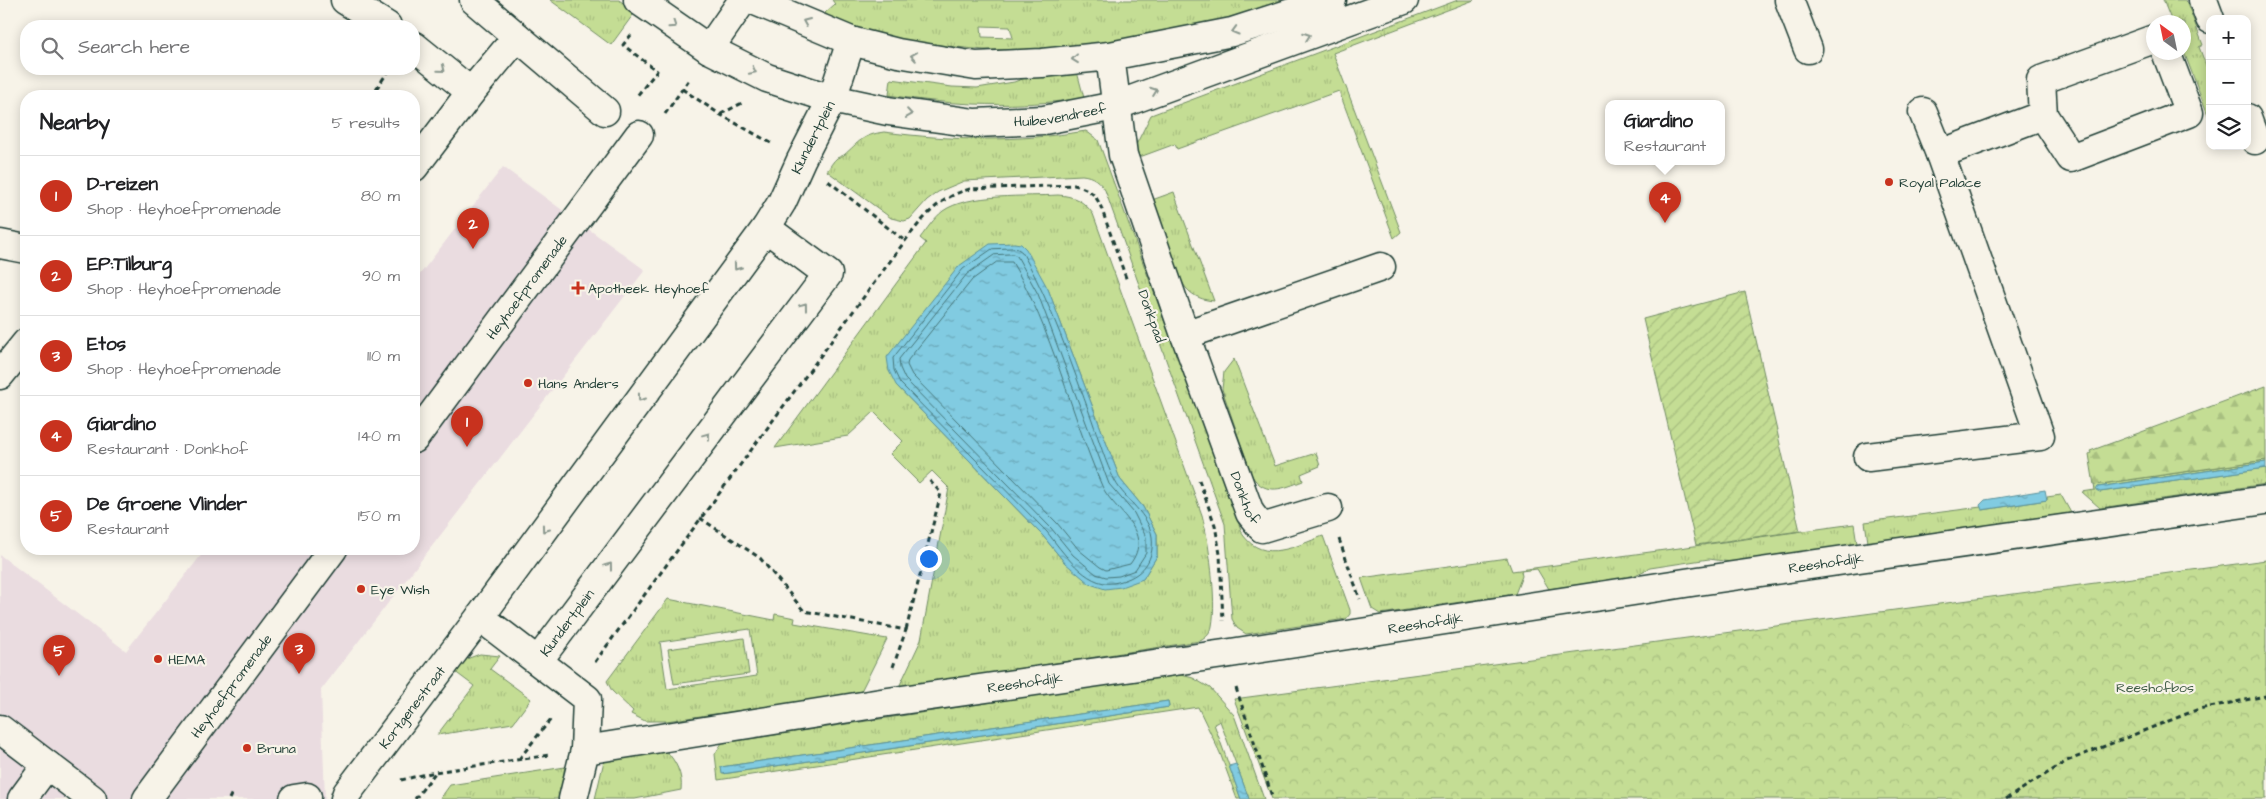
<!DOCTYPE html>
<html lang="en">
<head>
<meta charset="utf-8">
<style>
	body { margin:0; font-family:"Architects Daughter",sans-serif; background:#f2f2f2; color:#202124 }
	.controls { position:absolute; right:15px; top:15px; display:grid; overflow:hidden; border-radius:10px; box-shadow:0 2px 12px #0003 }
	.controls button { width:45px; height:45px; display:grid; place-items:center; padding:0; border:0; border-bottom:1px solid #e0e0e0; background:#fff; color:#202124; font:25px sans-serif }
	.compass { position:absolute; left:2146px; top:15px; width:45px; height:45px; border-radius:50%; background:#fff; box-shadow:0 2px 12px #0003; rotate:327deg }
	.you { position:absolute; left:928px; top:558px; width:18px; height:18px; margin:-12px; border:4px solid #fff; border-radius:50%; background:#1a73e8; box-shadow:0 0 0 8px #1a73e833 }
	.badge { display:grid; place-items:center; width:32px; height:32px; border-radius:50%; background:#c8321e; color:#fff; font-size:16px; font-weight:700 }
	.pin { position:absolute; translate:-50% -41px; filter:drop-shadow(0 1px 2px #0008) }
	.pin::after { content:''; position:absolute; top:26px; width:18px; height:15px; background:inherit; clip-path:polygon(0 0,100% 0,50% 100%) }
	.popup { position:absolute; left:1605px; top:100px; width:120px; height:65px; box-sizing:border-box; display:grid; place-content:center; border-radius:10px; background:#fff; filter:drop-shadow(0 1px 4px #0005); font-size:16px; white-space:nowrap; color:#757577 }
	.popup b { font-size:19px; color:#202124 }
	.popup::after { content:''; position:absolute; left:50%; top:100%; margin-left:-10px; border:10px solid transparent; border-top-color:#fff }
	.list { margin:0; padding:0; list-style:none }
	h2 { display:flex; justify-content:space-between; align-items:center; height:65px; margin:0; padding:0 20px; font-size:21px }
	h2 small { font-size:16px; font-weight:400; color:#757577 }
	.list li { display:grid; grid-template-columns:32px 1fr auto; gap:15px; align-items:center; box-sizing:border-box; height:80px; padding:0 20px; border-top:1px solid #e0e0e0 }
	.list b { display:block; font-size:19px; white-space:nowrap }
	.list p { margin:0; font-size:16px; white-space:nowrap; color:#757577 }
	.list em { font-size:16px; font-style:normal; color:#757577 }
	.icon { flex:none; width:28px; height:28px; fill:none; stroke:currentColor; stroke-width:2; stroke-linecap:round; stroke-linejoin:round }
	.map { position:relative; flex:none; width:2266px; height:799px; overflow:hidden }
	.search { position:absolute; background:#fff; box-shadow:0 2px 12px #0003; left:20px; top:20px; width:400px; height:55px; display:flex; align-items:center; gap:12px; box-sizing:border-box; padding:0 18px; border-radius:20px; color:#757577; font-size:19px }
	.panel { position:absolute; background:#fff; box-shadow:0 2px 12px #0003; left:20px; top:90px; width:400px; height:465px; border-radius:20px }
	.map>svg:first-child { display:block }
	.built { fill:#eadce0 }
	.grass { fill:url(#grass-tufts); stroke:#728d64; fill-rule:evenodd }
	.forest { fill:url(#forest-firs); stroke:#728d64 }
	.park { fill:url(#park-crowns); stroke:#728d64 }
	.garden { fill:url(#garden-furrows); stroke:#728d64 }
	.water { fill:url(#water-ripples); stroke:#5a929c }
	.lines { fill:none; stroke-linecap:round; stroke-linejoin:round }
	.shore { stroke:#467679; stroke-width:1 }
	.minor-casing { stroke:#1f3d34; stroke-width:31 }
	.path { stroke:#1f3d34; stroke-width:3; stroke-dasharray:5 4; stroke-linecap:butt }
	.minor { stroke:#f7f3e8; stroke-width:28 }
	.oneway { stroke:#8b988e }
	.poi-dot { fill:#c8321e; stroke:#f7f3e8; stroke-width:2 }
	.labels { text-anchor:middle; stroke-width:4.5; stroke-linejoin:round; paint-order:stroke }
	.street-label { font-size:14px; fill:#1f3d34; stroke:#f7f3e8 }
	.poi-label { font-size:14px; fill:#1f3d34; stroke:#f7f3e8; text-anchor:start }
	.park-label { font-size:14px; fill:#405d47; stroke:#f7f3e8 }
</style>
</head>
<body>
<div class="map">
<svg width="2266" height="799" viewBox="0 0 2266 799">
	<defs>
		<pattern id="grass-tufts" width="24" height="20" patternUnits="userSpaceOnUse" patternTransform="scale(1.25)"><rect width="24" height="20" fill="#c4dd94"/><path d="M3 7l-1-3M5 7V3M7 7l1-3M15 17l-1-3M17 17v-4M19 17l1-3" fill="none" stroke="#a8bf80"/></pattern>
		<pattern id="forest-firs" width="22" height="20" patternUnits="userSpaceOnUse" patternTransform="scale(1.25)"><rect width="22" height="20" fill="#c4dd94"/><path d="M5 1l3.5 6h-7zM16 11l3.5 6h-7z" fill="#a8bf80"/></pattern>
		<pattern id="park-crowns" width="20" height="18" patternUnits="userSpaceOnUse" patternTransform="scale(1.25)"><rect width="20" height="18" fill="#c4dd94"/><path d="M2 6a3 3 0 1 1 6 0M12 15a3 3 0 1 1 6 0" fill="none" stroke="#a8bf80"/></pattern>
		<pattern id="garden-furrows" width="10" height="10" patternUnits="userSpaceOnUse" patternTransform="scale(1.25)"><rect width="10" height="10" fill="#c4dd94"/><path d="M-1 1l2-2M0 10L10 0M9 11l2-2" fill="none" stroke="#a8bf80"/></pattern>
		<pattern id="water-ripples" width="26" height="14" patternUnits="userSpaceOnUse" patternTransform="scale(1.25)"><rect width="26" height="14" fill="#81cbe1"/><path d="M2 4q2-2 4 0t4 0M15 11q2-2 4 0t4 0" fill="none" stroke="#69a6b7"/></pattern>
	</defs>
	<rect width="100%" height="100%" fill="#f7f3e8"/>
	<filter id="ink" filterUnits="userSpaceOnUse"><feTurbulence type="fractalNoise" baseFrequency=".02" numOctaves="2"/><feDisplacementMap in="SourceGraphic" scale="10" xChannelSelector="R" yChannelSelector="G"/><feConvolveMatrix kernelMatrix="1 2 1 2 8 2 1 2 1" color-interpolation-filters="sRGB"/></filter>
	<g filter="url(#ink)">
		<path class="built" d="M503 167 645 270 321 690 325 799H0V555L126 651 206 549H414V282Z"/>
		<g class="grass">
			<path d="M550 0H619L635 12 611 45Z"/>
			<path d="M832 0H1300L1174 35 1054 49 984 50 911 42 876 35 834 21 825 13 835 4ZM981 26 1010 27 1013 38 982 37Z"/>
			<path d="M1458 0H1474L1333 53 1401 232 1394 238 1339 91 1177 149 1175 144 1137 158 1135 147 1151 115Z"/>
			<path d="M2163 0H2186L2203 45 2199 47 2210 76V120L2184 52V22H2172Z"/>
			<path d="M1076 68 1084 98C1018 108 954 106 889 95L891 79 952 87 977 88 1014 82 1031 76Z"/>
			<path d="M1086 131 1098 140 1243 535C1264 564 1296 546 1323 536L1350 610V614L1346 619 1246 634 1237 628 1232 619 1225 524 1105 190C1099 181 1093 176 1082 175L964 181 938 192 927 200 910 219 904 221 891 218 827 171C830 167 833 161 837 158 839 157 842 156 844 155 859 142 862 135 884 132 954 141 1017 142 1086 131Z"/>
			<path d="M1174 192 1178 204 1214 301C1203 300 1194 297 1186 288 1175 274 1159 220 1152 200Z"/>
			<path d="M1058 195C1074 196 1084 201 1093 214L1202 515C1209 541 1217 600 1212 626 1211 633 1206 638 1200 641L899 687 921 640 949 488 932 471 919 483 890 454 903 441 874 412 848 436 775 448 926 243 920 238C927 229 934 218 943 211 968 193 1027 197 1058 195ZM1048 289 1120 479 1143 507 1157 534V556L1143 579 1065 563 1043 536 896 385Z"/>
			<path d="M1234 359 1275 466 1316 453 1320 466 1301 474 1303 481C1284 488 1266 497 1252 476L1222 389 1224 372Z"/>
			<path d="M2266 460V462L2098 487 2100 492 2266 468V484L2100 508 2082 492 2095 490 2094 485Z"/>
			<path d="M2061 495 2071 513 1868 542 1865 522 1981 507 1983 510 2047 500V497Z"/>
			<path d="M1854 524 1857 544 1731 562 1709 559 1650 568 1631 577 1549 589 1537 569 1521 571 1522 576 1515 594 1380 614 1372 609 1361 578 1507 558 1512 571Z"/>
			<path d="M668 599 774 620 775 614 795 618 794 623 887 639 860 693 666 721H645L631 714 633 711 612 691 607 681ZM750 629 757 676 667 689 660 642Z"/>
			<path d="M744 638 749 674 674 684 668 649Z"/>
			<path d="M480 654 500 656 490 669 531 699 513 723 437 735 474 686 454 671 461 661Z"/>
			<path d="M1177 674 1193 678 1210 688 1234 715 1264 799H1249L1220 721 1214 724 1241 799H1237L1220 753 1198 707 718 780 715 754 722 743ZM1168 701 1169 707 723 774 721 767Z"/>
			<path d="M666 751C676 761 683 775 681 790L635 799H595L604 761Z"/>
			<path d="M565 767 559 799H440L450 785Z"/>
		</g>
		<path class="forest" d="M2266 386V460L2094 485 2089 454 2091 453 2090 451Z"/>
		<path class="park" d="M2266 560V799H1272L1234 699Z"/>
		<path class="garden" d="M1745 292 1800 531 1696 545 1643 319Z"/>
		<g class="water">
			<path d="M1014 243 1021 244 1026 249 1048 289 1120 479 1143 507 1157 534V556L1143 579 1121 587 1105 589 1090 584 1065 563 1043 536 896 385 889 371 887 357 959 266 990 244Z"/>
			<path d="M2266 462V468L2100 492 2096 490 2098 487Z"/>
			<path d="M2045 490 2047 500 1982 510 1980 505 1985 500Z"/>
			<path d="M1168 701 1169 707 722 774 721 767Z"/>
			<path d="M1236 764 1249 799H1241L1229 766Z"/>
		</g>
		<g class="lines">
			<g class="shore">
				<path d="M1013 248 1018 249 1022 252C1052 305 1071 363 1092 420 1099 440 1105 462 1115 481 1125 500 1149 514 1152 537 1155 564 1138 579 1113 583 1086 587 1062 551 1047 532L900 383 894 370 893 358 963 269 992 249Z"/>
				<path d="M1013 254 1017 256 1038 294 1109 484 1134 513 1146 537V553L1135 570 1119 576 1106 577 1096 574 1073 555 1051 528 905 379 900 368 899 359 967 274 994 255Z"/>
				<path d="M997 262H1012C1053 331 1070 412 1102 486 1114 512 1155 531 1130 564L1106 570 1100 567 1079 550 1057 523 912 375 907 365 908 360 972 280Z"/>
			</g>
			<defs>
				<g id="minor">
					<path d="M345 0 387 26"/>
					<path d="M474 0 605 111"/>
					<path id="s1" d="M638 0 709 49 767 78 832 99 888 111 975 123 1044 120 1115 106 1404 0"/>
					<path d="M753 0 851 41 898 53 976 66 1042 63 1110 56 1232 32 1332 0"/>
					<path d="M1789 0 1808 49"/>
					<path d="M2203 0 2210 19"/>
					<path d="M2154 39 2041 80 2043 115 2071 158 2189 113 2166 52"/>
					<path d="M414 46 471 92"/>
					<path d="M709 49 743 0"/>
					<path id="s2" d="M1110 56 1123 155 1185 335 1250 513 1262 528 1328 508"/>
					<path d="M1923 112 1940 154 2043 115"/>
					<path d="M2247 118 2255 140"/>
					<path d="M414 167 471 92 517 37"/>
					<path d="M0 244 26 249"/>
					<path d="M1185 335 1381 267"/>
					<path d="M0 375 26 343"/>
					<path id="s3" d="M414 439 639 135"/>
					<path d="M1868 457 2040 436 1940 154"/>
					<path d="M480 617 587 699 585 750 573 799"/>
					<path id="s4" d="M538 661 828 274 766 228"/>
					<path d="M0 729 92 799"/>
					<path id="s5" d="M585 750 881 703 1224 654 1698 581 2266 500"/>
					<path d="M22 799 47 765"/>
					<path id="s6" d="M147 799 333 549"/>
					<path d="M294 799 307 797"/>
					<path id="s7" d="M345 799 347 793 480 617 766 228 782 202 801 160 832 99 851 41"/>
				</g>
			</defs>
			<use href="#minor" class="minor-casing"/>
			<g class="path">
				<path d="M631 35 623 45 657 71 636 97"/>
				<path d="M682 89 721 115 771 143"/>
				<path d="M371 96 390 69"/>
				<path d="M665 114 690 78"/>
				<path d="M721 114 742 103"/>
				<path d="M828 181 905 241"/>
				<path d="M1199 480 1215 525 1220 554 1223 621"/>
				<path d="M700 518 760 558 804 611 906 630 893 667"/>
				<path d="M1339 539 1360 599"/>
				<path d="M906 630 941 493 928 479"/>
				<path d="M595 662 905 241C924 217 939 197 970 189L1074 185C1089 189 1095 193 1101 207L1127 281"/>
				<path d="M1236 688 1273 799"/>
				<path d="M519 759 551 719"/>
				<path d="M401 780 435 772 550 755"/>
				<path d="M229 799 232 793"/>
				<path d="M415 799 435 773"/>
				<path d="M2006 799 2067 761 2199 709 2266 696"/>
			</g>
			<use href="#minor" class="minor"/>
		</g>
		<defs><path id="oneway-chevron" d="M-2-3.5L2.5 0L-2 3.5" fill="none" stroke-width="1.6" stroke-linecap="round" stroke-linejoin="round" transform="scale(1.25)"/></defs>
		<g class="oneway">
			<use href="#oneway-chevron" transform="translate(806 22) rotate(-157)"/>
			<use href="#oneway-chevron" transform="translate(673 25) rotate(34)"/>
			<use href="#oneway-chevron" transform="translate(1235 31) rotate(164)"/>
			<use href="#oneway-chevron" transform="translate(1307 36) rotate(-20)"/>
			<use href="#oneway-chevron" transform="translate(914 56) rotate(-171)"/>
			<use href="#oneway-chevron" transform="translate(1075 59) rotate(174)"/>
			<use href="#oneway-chevron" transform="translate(442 69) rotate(39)"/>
			<use href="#oneway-chevron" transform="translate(753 71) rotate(26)"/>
			<use href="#oneway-chevron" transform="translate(1154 91) rotate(-20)"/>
			<use href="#oneway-chevron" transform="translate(909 114) rotate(8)"/>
			<use href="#oneway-chevron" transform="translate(737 267) rotate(126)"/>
			<use href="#oneway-chevron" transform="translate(804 306) rotate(-53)"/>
			<use href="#oneway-chevron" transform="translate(641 398) rotate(126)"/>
			<use href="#oneway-chevron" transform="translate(707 436) rotate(-53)"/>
			<use href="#oneway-chevron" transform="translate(545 529) rotate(126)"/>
			<use href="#oneway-chevron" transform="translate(609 566) rotate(-53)"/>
		</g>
	</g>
	<g class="poi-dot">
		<circle cx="1889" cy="182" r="5"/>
		<path d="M575.5 280.5h5v5h5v5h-5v5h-5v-5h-5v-5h5z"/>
		<circle cx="528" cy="383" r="5"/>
		<circle cx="361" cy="589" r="5"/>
		<circle cx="158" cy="659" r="5"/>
		<circle cx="247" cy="748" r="5"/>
	</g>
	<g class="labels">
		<g class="street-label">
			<text dy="5" stroke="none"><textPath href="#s1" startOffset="450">Huibevendreef</textPath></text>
			<text dy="5" stroke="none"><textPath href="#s7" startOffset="812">Klundertplein</textPath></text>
			<text dy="5" stroke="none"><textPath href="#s3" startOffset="189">Heyhoefpromenade</textPath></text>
			<text transform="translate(1152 316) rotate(70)" y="5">Donkpad</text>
			<text dy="5" stroke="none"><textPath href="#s2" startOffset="464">Donkhof</textPath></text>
			<text dy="5" stroke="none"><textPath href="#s5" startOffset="1255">Reeshofdijk</textPath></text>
			<text dy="5" stroke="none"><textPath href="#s5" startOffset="850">Reeshofdijk</textPath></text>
			<text dy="5" stroke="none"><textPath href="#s4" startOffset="48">Klundertplein</textPath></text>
			<text dy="5" stroke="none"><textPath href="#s5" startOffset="445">Reeshofdijk</textPath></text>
			<text dy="5" stroke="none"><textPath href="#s6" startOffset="141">Heyhoefpromenade</textPath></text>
			<text dy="5" stroke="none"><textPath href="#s7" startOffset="114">Kortgenestraat</textPath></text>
		</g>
		<g class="poi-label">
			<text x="1899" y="187">Royal Palace</text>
			<text x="588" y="293">Apotheek Heyhoef</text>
			<text x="538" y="388">Hans Anders</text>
			<text x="371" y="594">Eye Wish</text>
			<text x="168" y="664">HEMA</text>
			<text x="257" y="753">Bruna</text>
		</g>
		<g class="park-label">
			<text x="2155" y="692">Reeshofbos</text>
		</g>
	</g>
</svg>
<div class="controls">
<button>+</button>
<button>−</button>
<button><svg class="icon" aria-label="layers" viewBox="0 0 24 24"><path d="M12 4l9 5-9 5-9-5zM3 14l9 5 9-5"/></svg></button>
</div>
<svg class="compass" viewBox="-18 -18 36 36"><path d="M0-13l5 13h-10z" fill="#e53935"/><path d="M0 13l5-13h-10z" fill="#757577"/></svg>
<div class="you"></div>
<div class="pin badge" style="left:467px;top:447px">1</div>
<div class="pin badge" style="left:473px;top:249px">2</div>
<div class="pin badge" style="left:299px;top:674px">3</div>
<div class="pin badge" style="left:1665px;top:223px">4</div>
<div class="popup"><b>Giardino</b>Restaurant</div>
<div class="pin badge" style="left:59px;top:676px">5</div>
<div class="search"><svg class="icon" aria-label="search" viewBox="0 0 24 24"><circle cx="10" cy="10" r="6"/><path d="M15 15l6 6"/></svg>Search here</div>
<section class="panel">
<h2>Nearby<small>5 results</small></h2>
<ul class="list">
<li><span class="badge">1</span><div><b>D-reizen</b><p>Shop · Heyhoefpromenade</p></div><em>80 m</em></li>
<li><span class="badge">2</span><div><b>EP:Tilburg</b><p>Shop · Heyhoefpromenade</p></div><em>90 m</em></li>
<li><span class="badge">3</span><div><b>Etos</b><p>Shop · Heyhoefpromenade</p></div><em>110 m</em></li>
<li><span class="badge">4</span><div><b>Giardino</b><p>Restaurant · Donkhof</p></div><em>140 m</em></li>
<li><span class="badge">5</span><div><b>De Groene Vlinder</b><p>Restaurant</p></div><em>150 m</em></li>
</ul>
</section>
</div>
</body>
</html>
